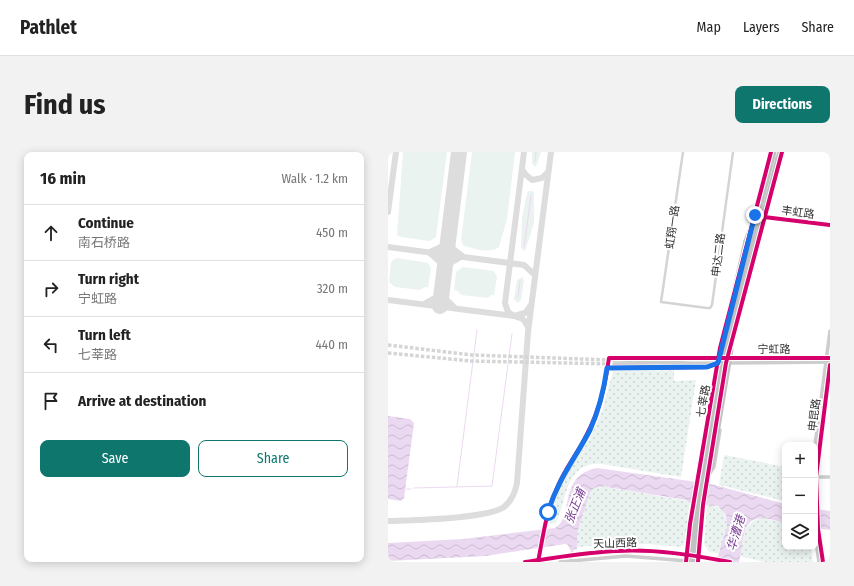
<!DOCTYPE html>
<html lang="en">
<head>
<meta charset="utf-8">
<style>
	body { margin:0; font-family:"Fira Sans Condensed","Noto Sans SC",sans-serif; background:#f2f2f2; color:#222 }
	.controls { position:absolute; right:12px; bottom:12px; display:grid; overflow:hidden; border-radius:8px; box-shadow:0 2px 10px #0003 }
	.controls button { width:36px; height:36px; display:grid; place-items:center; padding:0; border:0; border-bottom:1px solid #e0e0e0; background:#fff; color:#222; font:20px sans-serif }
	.stop { position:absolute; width:12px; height:12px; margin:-9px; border:3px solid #1a73e8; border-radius:50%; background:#fff }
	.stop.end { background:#1a73e8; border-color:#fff; box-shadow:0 1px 4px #0008 }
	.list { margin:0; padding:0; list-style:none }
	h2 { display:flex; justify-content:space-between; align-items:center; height:52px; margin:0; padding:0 16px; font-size:17px }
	h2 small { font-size:13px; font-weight:400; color:#767676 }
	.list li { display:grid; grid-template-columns:26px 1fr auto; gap:12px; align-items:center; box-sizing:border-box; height:56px; padding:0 16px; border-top:1px solid #e0e0e0 }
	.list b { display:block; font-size:15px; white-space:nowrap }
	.list p { margin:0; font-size:13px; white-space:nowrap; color:#767676 }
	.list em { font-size:13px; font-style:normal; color:#767676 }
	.actions { display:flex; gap:8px; padding:12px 16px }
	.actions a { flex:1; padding:9px 0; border:1px solid #0f766e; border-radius:8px; text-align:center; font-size:14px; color:#0f766e }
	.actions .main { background:#0f766e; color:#fff }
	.icon { flex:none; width:22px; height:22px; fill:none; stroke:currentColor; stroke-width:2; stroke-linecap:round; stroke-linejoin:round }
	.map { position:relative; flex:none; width:442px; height:410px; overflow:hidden; border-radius:8px }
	header { display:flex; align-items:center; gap:24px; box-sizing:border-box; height:56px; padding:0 20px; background:#fff; border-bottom:1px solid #e0e0e0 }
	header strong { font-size:19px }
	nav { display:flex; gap:22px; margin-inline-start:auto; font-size:14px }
	.intro { display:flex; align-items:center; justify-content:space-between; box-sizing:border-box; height:96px; padding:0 24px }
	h1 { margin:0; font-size:28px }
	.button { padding:10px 18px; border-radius:8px; background:#0f766e; color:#fff; font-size:14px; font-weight:700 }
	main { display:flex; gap:24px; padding:0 24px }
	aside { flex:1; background:#fff; border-radius:8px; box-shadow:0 2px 10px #0003 }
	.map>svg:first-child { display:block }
	.grass { fill:#ebf3f1 }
	.park { fill:url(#park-dots) }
	.water { fill:url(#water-waves) }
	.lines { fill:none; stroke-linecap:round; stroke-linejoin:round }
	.stream { stroke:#ebd9f2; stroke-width:1 }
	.canal { stroke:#ebd9f2; stroke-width:2.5 }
	.taxiway { stroke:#ddd; stroke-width:6 }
	.runway { stroke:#ddd; stroke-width:16 }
	.secondary-tunnel { stroke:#d5d5d5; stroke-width:3.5; stroke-dasharray:3.5 2; stroke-linecap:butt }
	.street { stroke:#d4d4d4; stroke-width:2.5 }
	.secondary { stroke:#cdcdcd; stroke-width:3.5 }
	.primary { stroke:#c7c7c7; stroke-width:4 }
	.highway { stroke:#c1c1c1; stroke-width:5 }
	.highway-bridge { stroke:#c1c1c1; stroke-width:5 }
	.cycleway-casing { stroke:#fff; stroke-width:6 }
	.cycleway { stroke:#d6006c; stroke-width:4 }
	.route { stroke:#1a73e8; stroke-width:5 }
	.labels { text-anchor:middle; stroke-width:4; stroke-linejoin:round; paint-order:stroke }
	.street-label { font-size:11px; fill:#2f2f2f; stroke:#fff }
	.water-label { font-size:12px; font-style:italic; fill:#783d91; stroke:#fff }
</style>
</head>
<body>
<header>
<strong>Pathlet</strong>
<nav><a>Map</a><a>Layers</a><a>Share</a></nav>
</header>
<div class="intro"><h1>Find us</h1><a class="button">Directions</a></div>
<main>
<aside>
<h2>16 min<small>Walk · 1.2 km</small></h2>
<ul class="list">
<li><svg class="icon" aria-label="ahead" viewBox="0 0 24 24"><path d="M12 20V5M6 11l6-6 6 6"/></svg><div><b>Continue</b><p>南石桥路</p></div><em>450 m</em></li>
<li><svg class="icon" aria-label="right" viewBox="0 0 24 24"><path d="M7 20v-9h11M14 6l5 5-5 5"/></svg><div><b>Turn right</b><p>宁虹路</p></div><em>320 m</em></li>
<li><svg class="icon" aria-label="left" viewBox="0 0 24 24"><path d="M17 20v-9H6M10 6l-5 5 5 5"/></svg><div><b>Turn left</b><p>七莘路</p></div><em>440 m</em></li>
<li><svg class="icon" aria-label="arrive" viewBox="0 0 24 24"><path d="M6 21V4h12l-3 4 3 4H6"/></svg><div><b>Arrive at destination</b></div></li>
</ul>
<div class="actions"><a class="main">Save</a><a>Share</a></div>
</aside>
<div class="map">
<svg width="442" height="410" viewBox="0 0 442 410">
	<defs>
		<pattern id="park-dots" width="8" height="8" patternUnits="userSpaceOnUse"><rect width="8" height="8" fill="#ebf3f1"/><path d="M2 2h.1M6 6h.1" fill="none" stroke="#cad1cf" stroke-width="1.8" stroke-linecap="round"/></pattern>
		<pattern id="water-waves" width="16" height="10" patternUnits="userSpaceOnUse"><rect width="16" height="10" fill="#ebd9f2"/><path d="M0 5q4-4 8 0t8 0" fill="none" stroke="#cabbd0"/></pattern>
	</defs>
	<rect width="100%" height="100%" fill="#fff"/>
	<g class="grass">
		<path d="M15 0H59L48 85 42 89 13 85 9 83Z"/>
		<path d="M84 0H127L119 67 111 95C103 102 84 97 75 93L73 88Z"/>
		<path d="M144 0H153L148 15 144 12Z"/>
		<path d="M141 39H144L146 41V71L137 99 133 96 134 66 139 41Z"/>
		<path d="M9 106 40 111 43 116 40 135H37L32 138 7 135 1 130 3 111 6 107Z"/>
		<path d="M75 115 106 119 109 125 106 143H103L100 146 73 143 70 139 66 138 68 120Z"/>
		<path d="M134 125 136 128 133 148 130 151 126 147 129 128Z"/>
	</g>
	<g class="park">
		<path d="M286 217V229L308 228 293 325 214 312C178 309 179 346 168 371L162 372 169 340 181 318 201 288 213 262 225 219Z"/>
		<path d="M336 303 397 315V349L331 333Z"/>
		<path d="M213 334 300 349 302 350 296 393 293 395 260 392H225L189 395V381L202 341 206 336Z"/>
		<path d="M322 353C345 354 341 387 330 401L321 400 316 392 319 354Z"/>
		<path d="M374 366 397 371V395H423L425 410H376L352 404C351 390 358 367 374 366Z"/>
	</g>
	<g class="water">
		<path d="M0 264 22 267 26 271 16 346 13 349 0 347Z"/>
		<path d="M209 316 323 332 397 352V371C389 369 380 366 372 366 352 368 355 396 351 410H328L339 375 338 363 330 354 304 352 298 348 213 334 206 336 202 341 189 381V397L182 398 180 393 177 392 97 404 0 409V391L75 387 167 376C187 364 169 324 209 316Z"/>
		<path d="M427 357 442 359V378L427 376Z"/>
	</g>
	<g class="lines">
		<g class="stream">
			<path d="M147 10 148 0"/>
			<path d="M136 95 143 44"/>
			<path d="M130 145 132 129"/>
			<path d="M69 334 89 178"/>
			<path d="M26 336 104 334 124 182"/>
			<path d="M18 337H23"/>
		</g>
		<path class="canal" d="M182 410 185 395"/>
		<g class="taxiway">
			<path d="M136 0 117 151 120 160 126 164 137 161 143 153"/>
			<path d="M134 17 137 22 144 28 154 26 160 20"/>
			<path d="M0 60 8 0"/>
			<path d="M61 85 65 97 73 103"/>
			<path d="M0 95 136 113 147 123"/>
			<path d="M42 100 55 94 61 81"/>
			<path d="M42 101 53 111 56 123"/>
			<path d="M56 121 64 110 73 105"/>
			<path d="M54 135 57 146 66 155"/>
			<path d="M0 148 126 164 135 167 140 175"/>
			<path d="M38 151 49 145 54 135"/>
			<path d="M0 369C24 368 98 367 116 355 124 349 127 341 129 331L140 180 163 0"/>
		</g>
		<path class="runway" d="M52 154 71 0"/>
		<g class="secondary-tunnel">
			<path d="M0 193 84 203 222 208"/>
			<path d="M0 201 83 209 226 212"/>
		</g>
		<g class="street">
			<path d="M295 0 273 150 319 156H322L324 153 345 0"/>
			<path d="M376 65 442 73"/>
		</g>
		<g class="secondary">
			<path d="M340 206H442"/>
			<path d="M225 208 285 209 308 207"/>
			<path d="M339 211 442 210"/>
			<path d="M226 212 332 211"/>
			<path d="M219 216 319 215 327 212"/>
			<path d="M427 293 442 179"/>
			<path d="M322 321 326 315 332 278"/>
			<path d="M427 325H442"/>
			<path d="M427 383 431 410"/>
			<path d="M310 404 342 410"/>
			<path d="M137 410C195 402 243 395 301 403"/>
			<path d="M150 410C155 385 158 359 169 336 177 316 190 301 199 282 212 258 217 233 221 206L322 205 330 207"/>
			<path d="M172 410 238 404 300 409"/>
			<path d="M435 410 430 377 428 325 442 213"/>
		</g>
		<g class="primary">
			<path d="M366 67 383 0"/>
			<path d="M329 219 342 159"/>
			<path d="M298 410 302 372 315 300"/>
			<path d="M310 410 315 349"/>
		</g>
		<g class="highway">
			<path d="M390 6 392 0"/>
			<path d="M341 162 358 89"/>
			<path d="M319 327 324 311"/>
		</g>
		<g class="highway-bridge">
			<path d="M358 89 367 65"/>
			<path d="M324 311 343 198"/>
			<path d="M302 410 307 365 331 217 386 0"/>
			<path d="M306 410 310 366 335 218 390 6"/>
		</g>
		<defs>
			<g id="cycleway">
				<path d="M376 65 442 73"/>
				<path d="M219 216 319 215 330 211"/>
				<path d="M137 410C167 406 198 400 229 399 267 397 305 403 342 410"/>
				<path d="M150 410C155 385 158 359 169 336 177 316 190 301 199 282 212 258 217 233 221 206H442"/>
				<path d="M298 410 302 372 332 196 383 0"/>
				<path d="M310 410 315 353 338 211 394 0"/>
				<path d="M435 410 430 377 428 325 442 213"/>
			</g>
		</defs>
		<use href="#cycleway" class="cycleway-casing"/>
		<use href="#cycleway" class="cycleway"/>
	</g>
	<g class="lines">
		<path class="route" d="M160 360C170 327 187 307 202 278 211 258 216 237 219 216L319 215 330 211 367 63"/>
	</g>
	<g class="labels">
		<g class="street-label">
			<text transform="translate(410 60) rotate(8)" y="4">丰虹路</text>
			<text transform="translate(284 75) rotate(-82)" y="4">虹翔一路</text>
			<text transform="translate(330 103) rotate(-83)" y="4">申达二路</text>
			<text x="386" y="201">宁虹路</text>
			<text transform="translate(315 249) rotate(-80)" y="4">七莘路</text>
			<text transform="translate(426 263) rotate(-83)" y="4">申昆路</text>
			<text transform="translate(227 391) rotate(-2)" y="4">天山西路</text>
		</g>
		<g class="water-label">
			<text transform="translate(187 354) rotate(-68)" y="4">张正浦</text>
			<text transform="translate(348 381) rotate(-73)" y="4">华漕港</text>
		</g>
	</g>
</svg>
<div class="controls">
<button>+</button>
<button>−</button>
<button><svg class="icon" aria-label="layers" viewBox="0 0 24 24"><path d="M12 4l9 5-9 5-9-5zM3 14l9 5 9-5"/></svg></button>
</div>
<div class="stop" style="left:160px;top:360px"></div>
<div class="stop end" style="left:367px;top:63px"></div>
</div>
</main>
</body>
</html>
